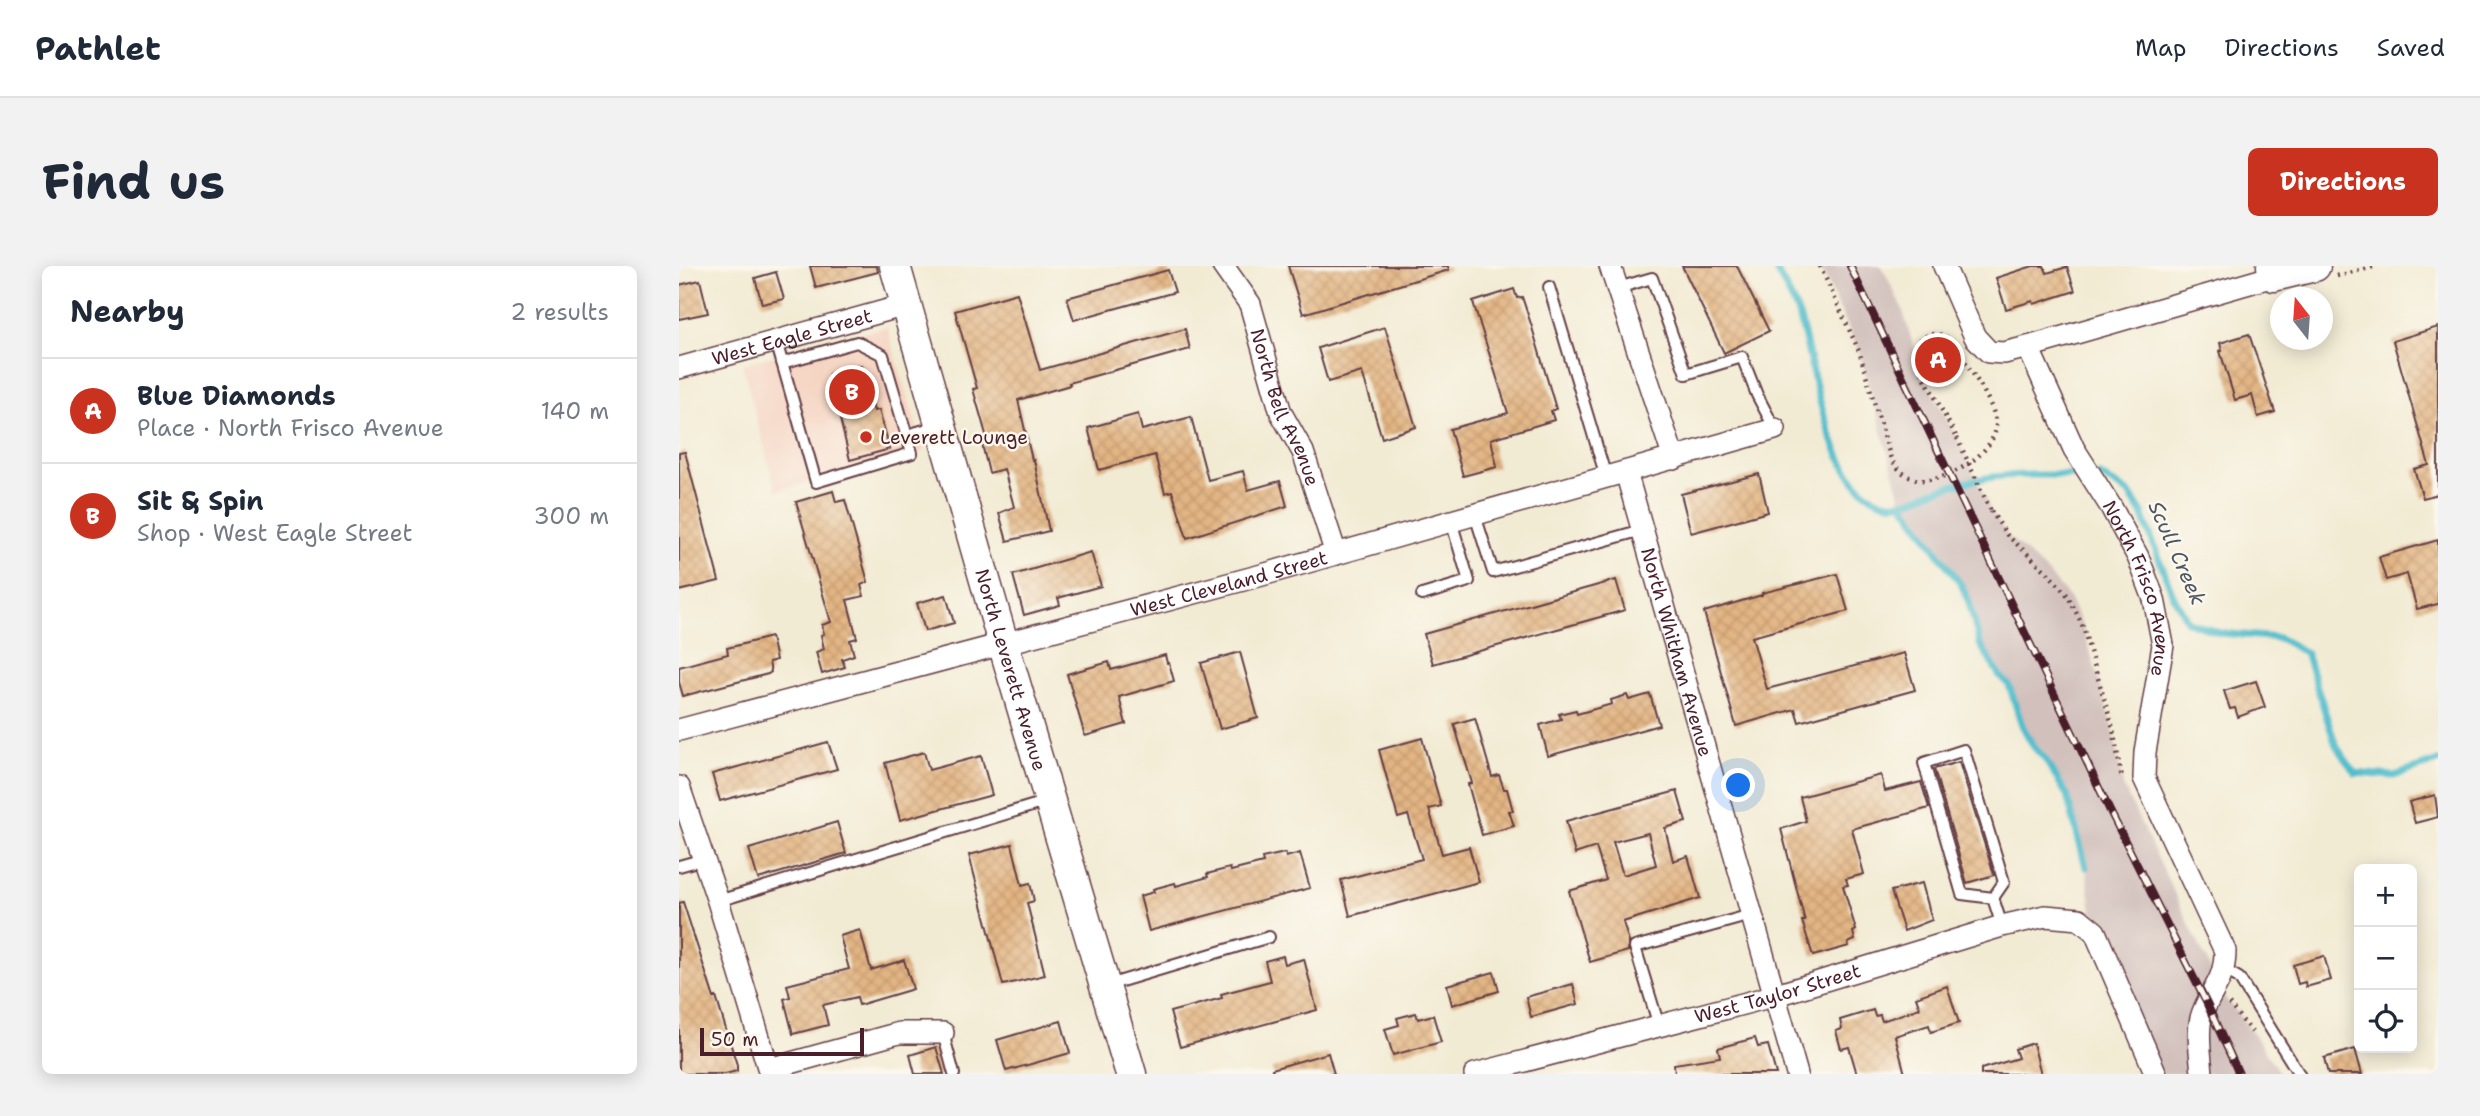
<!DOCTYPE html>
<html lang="en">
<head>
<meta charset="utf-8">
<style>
	body { margin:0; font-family:"Shantell Sans",sans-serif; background:#f2f2f3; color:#1f2937 }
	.controls { position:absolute; right:21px; bottom:21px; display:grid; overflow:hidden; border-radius:10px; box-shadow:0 4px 18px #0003 }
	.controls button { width:63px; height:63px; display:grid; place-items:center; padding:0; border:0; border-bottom:2px solid #e0e1e3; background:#fff; color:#1f2937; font:35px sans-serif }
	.compass { position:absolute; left:1591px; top:21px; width:63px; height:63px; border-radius:50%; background:#fff; box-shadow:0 4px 18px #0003; rotate:343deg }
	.scale { position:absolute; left:21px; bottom:18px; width:164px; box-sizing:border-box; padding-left:7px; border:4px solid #4a1f2b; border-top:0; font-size:19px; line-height:24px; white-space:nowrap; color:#4a1f2b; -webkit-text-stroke:5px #fbf7ec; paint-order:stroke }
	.you { position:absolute; left:1060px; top:520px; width:24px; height:24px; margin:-18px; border:5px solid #fff; border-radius:50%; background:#1a73e8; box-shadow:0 0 0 10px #1a73e833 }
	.badge { display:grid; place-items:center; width:46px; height:46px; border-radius:50%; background:#c8321e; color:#fff; font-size:23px; font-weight:700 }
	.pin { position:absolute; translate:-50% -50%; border:4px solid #fff; box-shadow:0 2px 7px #0006 }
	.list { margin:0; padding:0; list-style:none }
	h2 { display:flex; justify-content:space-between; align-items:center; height:91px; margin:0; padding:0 28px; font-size:30px }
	h2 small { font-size:23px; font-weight:400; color:#747a83 }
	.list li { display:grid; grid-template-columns:46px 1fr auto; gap:21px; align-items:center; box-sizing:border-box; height:105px; padding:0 28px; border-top:2px solid #e0e1e3 }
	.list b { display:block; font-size:26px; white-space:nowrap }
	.list p { margin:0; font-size:23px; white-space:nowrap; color:#747a83 }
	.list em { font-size:23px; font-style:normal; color:#747a83 }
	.icon { flex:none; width:38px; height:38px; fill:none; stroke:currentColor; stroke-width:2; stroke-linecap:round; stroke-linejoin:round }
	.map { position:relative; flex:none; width:1759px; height:808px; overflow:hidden; border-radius:10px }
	header { display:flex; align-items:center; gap:42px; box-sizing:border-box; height:98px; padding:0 35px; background:#fff; border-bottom:2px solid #e0e1e3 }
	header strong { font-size:33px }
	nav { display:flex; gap:38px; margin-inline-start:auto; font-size:24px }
	.intro { display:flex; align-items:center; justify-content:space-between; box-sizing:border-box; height:168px; padding:0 42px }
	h1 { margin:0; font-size:49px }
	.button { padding:18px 32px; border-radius:10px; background:#c8321e; color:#fff; font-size:24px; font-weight:700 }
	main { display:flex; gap:42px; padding:0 42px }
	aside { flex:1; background:#fff; border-radius:10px; box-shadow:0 4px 18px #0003 }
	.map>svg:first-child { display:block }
	.built { fill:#f5d3c1 }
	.industrial { fill:#d1c0bc }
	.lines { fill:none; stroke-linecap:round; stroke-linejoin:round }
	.stream { stroke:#51bdcc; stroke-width:7 }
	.building { fill:url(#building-cross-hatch); fill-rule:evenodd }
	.lane-casing { stroke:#633e44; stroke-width:14 }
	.street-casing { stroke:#633e44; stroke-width:24 }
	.secondary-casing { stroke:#633e44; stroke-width:33 }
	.path { stroke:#633e44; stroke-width:4.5; stroke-dasharray:2 5; stroke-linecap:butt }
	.lane { stroke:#fff; stroke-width:10 }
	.street { stroke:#fff; stroke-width:21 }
	.secondary { stroke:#fff; stroke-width:30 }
	.rail-casing { stroke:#4a1f2b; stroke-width:8 }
	.rail { stroke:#fbf7ec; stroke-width:5; stroke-dasharray:16; stroke-linecap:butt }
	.path-bridge { stroke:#633e44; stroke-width:4.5; stroke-dasharray:2 5; stroke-linecap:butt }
	.poi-dot { fill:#c8321e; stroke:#fbf7ec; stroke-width:2.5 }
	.labels { text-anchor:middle; stroke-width:5; stroke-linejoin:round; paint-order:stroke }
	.street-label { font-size:19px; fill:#4a1f2b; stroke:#fbf7ec }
	.poi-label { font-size:19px; fill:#4a1f2b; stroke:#fbf7ec; text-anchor:start }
	.water-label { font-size:21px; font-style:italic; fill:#4c5663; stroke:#fbf7ec }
</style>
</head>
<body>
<header>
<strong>Pathlet</strong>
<nav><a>Map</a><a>Directions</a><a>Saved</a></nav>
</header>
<div class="intro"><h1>Find us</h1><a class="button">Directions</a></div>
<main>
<aside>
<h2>Nearby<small>2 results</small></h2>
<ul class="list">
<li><span class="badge">A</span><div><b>Blue Diamonds</b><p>Place · North Frisco Avenue</p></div><em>140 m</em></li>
<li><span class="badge">B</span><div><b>Sit &amp; Spin</b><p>Shop · West Eagle Street</p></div><em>300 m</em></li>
</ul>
</aside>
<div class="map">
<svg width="1759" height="808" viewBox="0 0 1759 808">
	<defs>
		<pattern id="building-cross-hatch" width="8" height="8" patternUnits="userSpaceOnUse" patternTransform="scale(1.75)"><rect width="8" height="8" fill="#e3b583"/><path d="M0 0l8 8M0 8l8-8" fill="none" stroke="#c49b71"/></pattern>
	</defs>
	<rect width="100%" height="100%" fill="#fbf7ec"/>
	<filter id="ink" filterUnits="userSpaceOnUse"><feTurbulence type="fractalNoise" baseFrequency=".0143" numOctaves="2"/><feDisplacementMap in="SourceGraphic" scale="14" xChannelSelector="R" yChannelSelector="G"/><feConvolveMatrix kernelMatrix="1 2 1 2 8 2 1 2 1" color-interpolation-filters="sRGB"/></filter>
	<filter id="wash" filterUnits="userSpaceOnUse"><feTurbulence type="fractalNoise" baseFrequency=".00686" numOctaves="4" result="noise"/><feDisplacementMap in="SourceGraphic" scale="28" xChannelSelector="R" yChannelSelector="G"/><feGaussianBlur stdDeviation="1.57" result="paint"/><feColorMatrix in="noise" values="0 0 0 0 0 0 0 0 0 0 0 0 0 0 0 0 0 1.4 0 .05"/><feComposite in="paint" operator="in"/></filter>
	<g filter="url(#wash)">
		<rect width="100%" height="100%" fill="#f2ebd4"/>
		<path class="built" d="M208 61 245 185 97 225 63 98Z"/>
		<path class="industrial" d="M1141 0H1203L1223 42 1242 105 1278 172 1312 245 1328 269 1368 306 1389 330 1403 358 1434 463 1444 520 1545 731 1574 767 1601 808H1477L1416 666 1407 601 1388 529 1366 493 1354 480 1343 459 1330 419 1321 410 1301 378 1290 336 1283 320 1223 236 1180 85Z"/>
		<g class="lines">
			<g class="stream">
				<path d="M1095 0C1104 17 1115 35 1121 53 1135 100 1150 229 1210 237 1227 239 1240 230 1255 225 1273 219 1294 214 1313 211 1340 207 1371 210 1398 209"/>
				<path d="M1420 209 1449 226 1463 247 1494 329 1509 356 1541 367 1600 372 1627 387 1657 480 1676 507 1715 510 1759 495"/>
				<path d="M1223 236 1283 320 1290 336 1301 378 1321 410 1330 419 1343 459 1354 480 1366 493 1388 529 1407 601"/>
			</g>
		</g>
		<g id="blocks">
			<g class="building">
				<path d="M131 0H198L199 6 137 22Z"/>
				<path d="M609 0H769L770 4 624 48Z"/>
				<path d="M1003 0H1058L1090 65 1045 87Z"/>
				<path d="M1354 0H1365L1368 7 1388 1 1396 25 1355 38 1354 35 1327 43 1317 12Z"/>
				<path d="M489 4 496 26 395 54 388 32Z"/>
				<path d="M97 6 105 33 83 38 76 12Z"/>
				<path d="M21 14 29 47 0 53V19Z"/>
				<path d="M835 23 838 32 843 31 852 58 877 143 872 145 875 154 812 173 818 201 784 210 771 163 829 147 794 36Z"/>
				<path d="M338 27 361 104 506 63 511 83 390 117 391 119 339 134 353 194H355L370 265 328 275 320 247 335 241 325 203 310 207 302 174 308 172 294 123 298 122 276 45Z"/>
				<path d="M706 61 737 161 703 172 683 106 649 116 639 82Z"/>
				<path d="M1759 61V228L1744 232 1735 203 1750 199 1714 75Z"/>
				<path d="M1570 68 1596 146 1579 151 1573 129 1556 134 1541 85H1543L1541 77Z"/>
				<path d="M183 99 195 145 200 144 211 183 171 194 150 108Z"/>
				<path d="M459 148 463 164 512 151 529 214 564 205 569 224 601 215 608 240 508 272 493 225 486 227 476 189 420 204 409 162Z"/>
				<path d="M6 186 40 315 0 325V187Z"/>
				<path d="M1080 208 1089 246 1012 267 1002 228Z"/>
				<path d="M154 225 157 236 166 234 189 316 182 319 185 330 168 334 178 372 171 374 175 389 163 393 166 401 143 408 137 386 145 383 142 369 145 368 143 359 152 356 117 236Z"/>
				<path d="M1759 274V338L1738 343 1728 308 1707 314 1700 291Z"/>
				<path d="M412 286 422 320 379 332 381 339 345 349 334 309Z"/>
				<path d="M1158 308 1169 345 1073 371 1088 423 1225 387 1236 424 1120 456 1116 443 1057 460 1025 346 1083 329V327Z"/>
				<path d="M937 314 946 344 754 398 745 368Z"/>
				<path d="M267 329 275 357 246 365 238 337Z"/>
				<path d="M92 371 97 394 90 396 92 406 89 408 4 430 0 416V401L49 388 48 382Z"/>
				<path d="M561 386 579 452 541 463 522 397Z"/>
				<path d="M486 389 488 397H490L495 415 440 431 447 458 406 470 388 408 430 396 432 404Z"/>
				<path d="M1577 415 1586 441 1559 451 1556 442 1551 443 1545 425Z"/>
				<path d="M971 428 980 459 869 490 861 459 882 453 880 448 897 444 898 448 933 438 932 434 948 429 950 434Z"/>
				<path d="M796 452 813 511 820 509 825 523H828L834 545H830L835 560 803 569 789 518 793 517 775 458Z"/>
				<path d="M743 472 762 540 750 543 763 588 790 581 800 616 671 650 662 614 743 593 729 549 719 552 700 484Z"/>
				<path d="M149 476 158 503 41 535 33 508Z"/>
				<path d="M245 486 250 504 302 490 313 529 221 554 206 497Z"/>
				<path d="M1280 496 1315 609 1288 617 1255 503Z"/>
				<path d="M1202 509 1206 525 1242 516 1250 542 1173 563 1185 608 1167 613 1169 619 1164 620 1177 664 1174 666 1176 674 1169 677 1170 680 1134 690 1123 655H1126L1102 563 1127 555 1121 531Z"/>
				<path d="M998 525 1007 556 986 562 994 595 1009 590 1021 632 944 656 950 676 949 685 911 696 890 625 927 614 917 581 896 588 887 555ZM969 567 977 599 944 609 934 576Z"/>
				<path d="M1756 529 1759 551 1736 557 1730 536Z"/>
				<path d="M158 556 167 587 79 613 70 583Z"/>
				<path d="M333 578 343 619 351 617 355 635 348 637 366 709 324 719 290 589Z"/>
				<path d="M606 587 607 591 621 587 631 622 470 665 461 630 475 626 474 623 496 617 497 620 529 611 528 608 551 602 552 605 584 597 583 592Z"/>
				<path d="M1243 617 1253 654 1225 665 1212 625Z"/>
				<path d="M4 636 35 732 37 731 58 799V805L46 808H0V637Z"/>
				<path d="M181 664 192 704 225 694 234 723 180 739 178 731 144 739 149 759 114 768 105 733 111 731 108 719 170 703 161 670Z"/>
				<path d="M604 690 606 698 625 693 638 744 501 781 491 746 543 732 542 728 591 715 586 695Z"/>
				<path d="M1645 690 1652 714 1627 721 1626 716 1619 718 1614 699Z"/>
				<path d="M815 706 820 725 773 739 768 719Z"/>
				<path d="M894 718 899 738 852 751 847 731Z"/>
				<path d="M1268 720 1280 757 1252 766 1250 759 1216 770 1226 808H1178L1170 781 1162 783 1157 765 1163 763 1161 754 1194 744 1196 750 1201 749 1203 755 1241 742 1237 731Z"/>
				<path d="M737 747 739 753 754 749 762 776 714 789 706 763 720 759 718 752Z"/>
				<path d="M382 755 391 787 327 805 318 774Z"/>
				<path d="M1076 772 1079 781 1089 779 1097 808H996L995 798 1041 791 1039 782Z"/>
				<path d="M1354 777 1362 808H1302V803L1339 792 1336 783Z"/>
				<path d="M257 781 265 808H236L231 789Z"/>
				<path d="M1676 783 1683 808H1649L1645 792Z"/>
				<path d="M649 787 655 808H594L593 803Z"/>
			</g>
		</g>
	</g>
	<g filter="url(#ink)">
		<use href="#blocks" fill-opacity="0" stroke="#633e44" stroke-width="2"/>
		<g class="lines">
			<defs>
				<g id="lane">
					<path d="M870 21 927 211"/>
					<path d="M939 22 973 12 1007 108 1063 91 1078 129 1096 163"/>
					<path d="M97 75 137 216 233 187 204 89 178 76 103 97"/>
					<path d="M228 169 259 160"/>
					<path d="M796 249 814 306 963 264"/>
					<path d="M743 329 790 315 772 255"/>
					<path d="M1285 484 1325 616 1314 632 1283 628 1245 497Z"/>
					<path d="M0 600 25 593"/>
					<path d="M1314 632 1323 660"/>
					<path d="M39 635 369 535"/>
					<path d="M1546 704 1560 712 1620 808"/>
					<path d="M429 719 590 671"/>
					<path d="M980 760 956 681 1072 649"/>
					<path d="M264 767 275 808"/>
				</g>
				<g id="street">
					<path id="s1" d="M544 0 571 38 602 147 624 186 657 288"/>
					<path d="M931 0 995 193"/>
					<path d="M1265 0 1296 71 1310 86 1325 87 1349 81 1595 10"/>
					<path id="s2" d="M1349 81 1395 183 1432 241 1459 291 1475 333 1484 379 1466 486 1465 512 1546 685C1546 718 1530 724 1522 752 1518 769 1522 791 1523 808"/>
					<path id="s3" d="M0 102 227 39"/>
					<path id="s4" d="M947 206 1118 808"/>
					<path id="s5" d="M0 464 583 309 1096 163"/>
					<path d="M0 521 39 635 91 808"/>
					<path d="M90 803 220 767H264"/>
					<path id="s6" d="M796 808 1094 730 1323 660 1366 650 1400 653 1416 666 1477 808"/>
				</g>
				<g id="secondary">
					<path id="s7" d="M216 0 324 377 452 808"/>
					<path d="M1593 0 1595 10 1636 0"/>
				</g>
			</defs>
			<use href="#lane" class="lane-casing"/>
			<use href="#street" class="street-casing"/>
			<use href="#secondary" class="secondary-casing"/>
			<g class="path">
				<path d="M1141 0 1180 85 1212 193C1219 203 1224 209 1236 213 1262 221 1319 187 1317 157 1315 137 1293 107 1282 89"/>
				<path d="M1658 10 1698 0"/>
				<path d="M1274 76C1262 66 1252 65 1240 75L1238 94 1242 105 1278 172"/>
				<path d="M1312 245 1328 269 1368 306 1389 330 1403 358 1434 463 1443 513"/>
				<path d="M1550 738 1573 766"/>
			</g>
			<use href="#lane" class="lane"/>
			<use href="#street" class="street"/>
			<use href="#secondary" class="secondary"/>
			<defs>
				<path id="rail" d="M1171 0 1431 545 1528 738 1560 808"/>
			</defs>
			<use href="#rail" class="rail-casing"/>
			<use href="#rail" class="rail"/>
			<path class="path-bridge" d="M1278 172 1312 245"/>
		</g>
	</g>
	<circle class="poi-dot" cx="187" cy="171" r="7"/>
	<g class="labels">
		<g class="street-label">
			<text dy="7" stroke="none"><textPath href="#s3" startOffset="117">West Eagle Street</textPath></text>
			<text dy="7" stroke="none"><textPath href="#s1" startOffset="156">North Bell Avenue</textPath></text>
			<text dy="7" stroke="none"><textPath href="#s5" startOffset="569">West Cleveland Street</textPath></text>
			<text dy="7" stroke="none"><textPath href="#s2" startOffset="268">North Frisco Avenue</textPath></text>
			<text dy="7" stroke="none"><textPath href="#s4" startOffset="187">North Whitham Avenue</textPath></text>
			<text dy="7" stroke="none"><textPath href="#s7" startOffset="420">North Leverett Avenue</textPath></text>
			<text dy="7" stroke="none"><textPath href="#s6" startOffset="313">West Taylor Street</textPath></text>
		</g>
		<g class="poi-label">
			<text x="201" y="178">Leverett Lounge</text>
		</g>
		<g class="water-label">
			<text transform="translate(1498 287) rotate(66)" y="7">Scull Creek</text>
		</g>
	</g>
</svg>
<div class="controls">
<button>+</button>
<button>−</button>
<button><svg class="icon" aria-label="locate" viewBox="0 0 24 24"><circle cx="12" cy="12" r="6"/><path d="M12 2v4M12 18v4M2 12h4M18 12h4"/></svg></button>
</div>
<svg class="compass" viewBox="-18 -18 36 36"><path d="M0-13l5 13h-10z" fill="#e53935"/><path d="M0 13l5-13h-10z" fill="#747a83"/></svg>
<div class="scale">50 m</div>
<div class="you"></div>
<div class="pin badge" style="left:1259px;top:94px">A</div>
<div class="pin badge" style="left:173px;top:126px">B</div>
</div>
</main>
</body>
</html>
